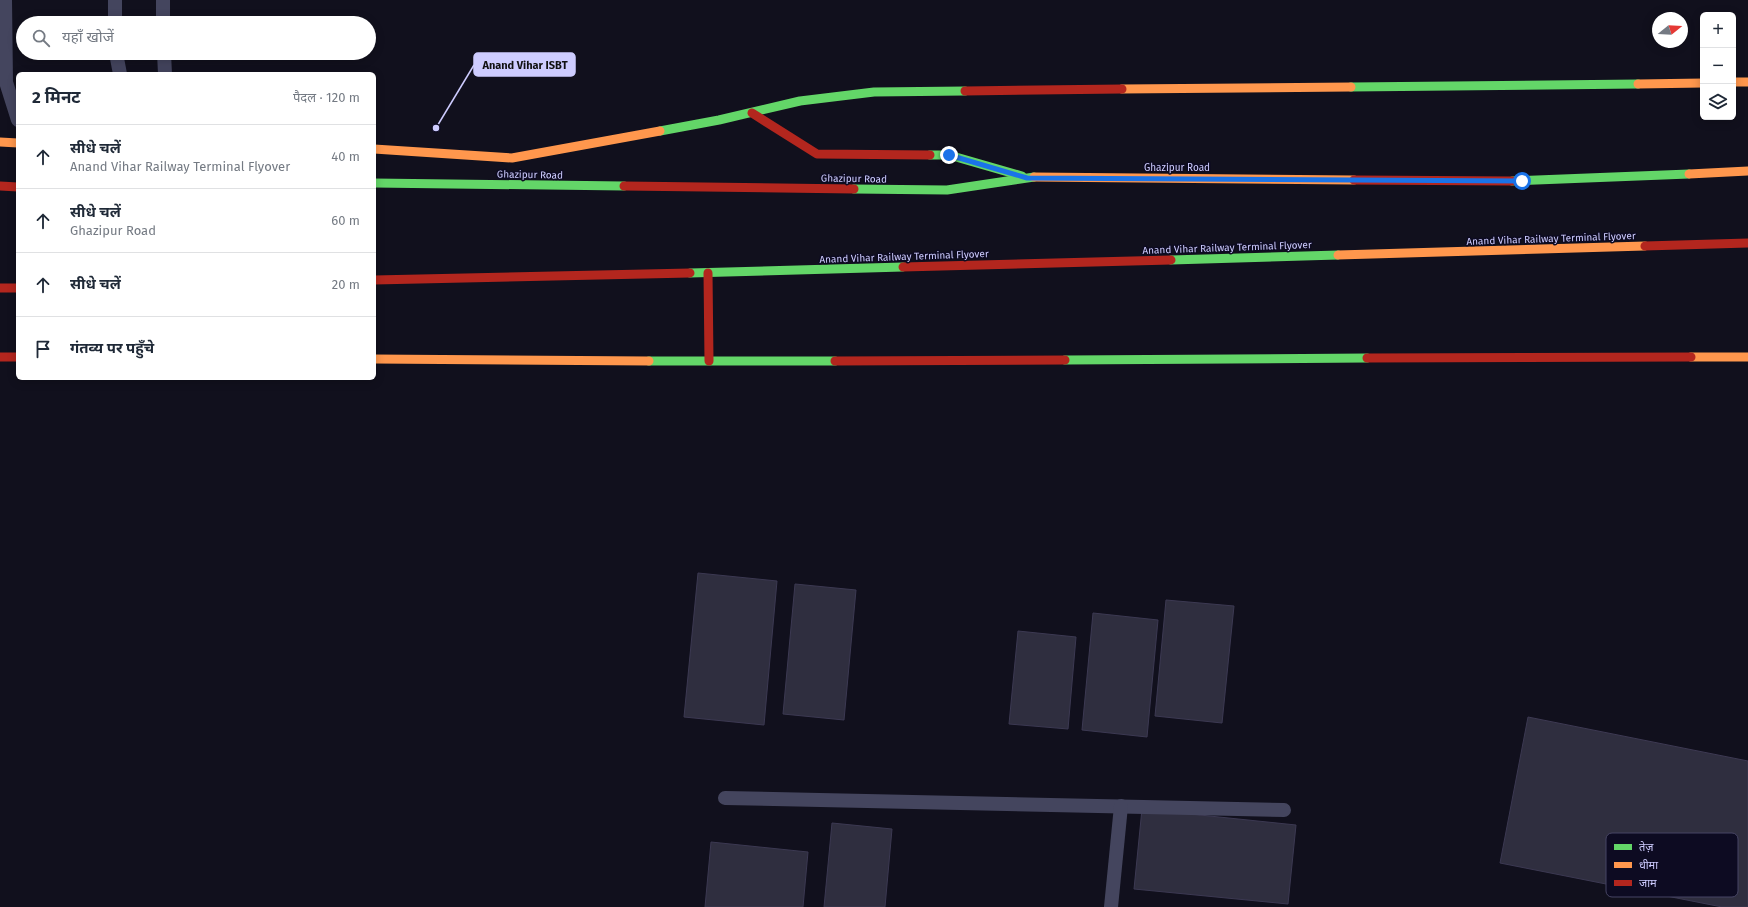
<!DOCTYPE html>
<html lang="hi">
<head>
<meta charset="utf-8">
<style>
	body { margin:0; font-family:"Fira Sans","Noto Sans Devanagari",sans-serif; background:#f6f6f7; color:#1f2937 }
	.controls { position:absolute; right:12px; top:12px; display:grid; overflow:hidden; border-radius:6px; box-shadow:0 2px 10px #0003 }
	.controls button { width:36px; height:36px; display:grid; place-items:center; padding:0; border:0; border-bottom:1px solid #e0e1e3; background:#fff; color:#1f2937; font:20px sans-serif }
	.compass { position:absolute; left:1652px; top:12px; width:36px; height:36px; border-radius:50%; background:#fff; box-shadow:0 2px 10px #0003; rotate:72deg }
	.stop { position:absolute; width:12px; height:12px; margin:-9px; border:3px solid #1a73e8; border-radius:50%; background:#fff }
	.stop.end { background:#1a73e8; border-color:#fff; box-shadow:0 1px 4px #0008 }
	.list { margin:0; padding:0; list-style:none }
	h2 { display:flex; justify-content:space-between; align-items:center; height:52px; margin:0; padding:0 16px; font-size:17px }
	h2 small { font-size:13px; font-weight:400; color:#747a83 }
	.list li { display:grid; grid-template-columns:26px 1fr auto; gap:12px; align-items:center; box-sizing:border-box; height:64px; padding:0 16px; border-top:1px solid #e0e1e3 }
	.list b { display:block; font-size:15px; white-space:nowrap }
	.list p { margin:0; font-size:13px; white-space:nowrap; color:#747a83 }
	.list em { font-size:13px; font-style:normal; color:#747a83 }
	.icon { flex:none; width:22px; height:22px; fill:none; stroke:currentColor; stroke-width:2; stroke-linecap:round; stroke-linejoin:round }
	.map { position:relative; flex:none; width:1748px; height:907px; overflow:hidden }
	.search { position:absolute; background:#fff; box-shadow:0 2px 10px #0003; left:16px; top:16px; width:360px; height:44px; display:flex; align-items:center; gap:10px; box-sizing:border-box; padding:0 14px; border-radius:22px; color:#747a83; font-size:15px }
	.panel { position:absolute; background:#fff; box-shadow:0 2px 10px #0003; left:16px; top:72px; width:360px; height:308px; border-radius:6px }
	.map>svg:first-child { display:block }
	.building { fill:#2f2e3f; stroke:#3c3952 }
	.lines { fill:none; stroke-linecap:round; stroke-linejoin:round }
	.lane { stroke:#44455e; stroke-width:14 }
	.fast { stroke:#63d668; stroke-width:9 }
	.slow { stroke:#ff974d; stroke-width:9 }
	.jam { stroke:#b3261e; stroke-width:9 }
	.route { stroke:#1a73e8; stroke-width:5 }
	.labels { text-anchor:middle; stroke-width:3; stroke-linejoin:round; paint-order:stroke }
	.street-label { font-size:10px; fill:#ceccff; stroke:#0d0b22 }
	.key { fill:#0d0b22; stroke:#474564; stroke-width:1 }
	.key-label { font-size:11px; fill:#ceccff }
	.leader { fill:none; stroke:#ceccff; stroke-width:1.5 }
	.callout-dot { fill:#ceccff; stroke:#0d0b22; stroke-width:1.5 }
	.callout { fill:#ceccff; stroke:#ceccff; stroke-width:1.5 }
	.callout-label { font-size:11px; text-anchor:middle; font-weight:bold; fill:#111 }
</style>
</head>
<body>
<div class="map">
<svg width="1748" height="907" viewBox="0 0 1748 907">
	<rect width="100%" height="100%" fill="#11101d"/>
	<g class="building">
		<path d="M698 573 777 581 764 725 684 717Z"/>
		<path d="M795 584 856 590 844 720 783 714Z"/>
		<path d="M1166 600 1234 606 1222 723 1155 716Z"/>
		<path d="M1093 613 1158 620 1147 737 1082 730Z"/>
		<path d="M1018 631 1076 637 1068 729 1009 724Z"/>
		<path d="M1528 717 1748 761V907H1722L1500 863Z"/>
		<path d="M1142 809 1296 825 1288 904 1134 889Z"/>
		<path d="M832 823 892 829 885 907H824Z"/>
		<path d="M711 842 808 852 803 907H705Z"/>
	</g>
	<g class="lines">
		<g class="lane">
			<path d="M5 0 6 82 18 120"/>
			<path d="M115 23V0"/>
			<path d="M163 23V0"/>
			<path d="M116 53 120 74"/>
			<path d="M164 53 165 74"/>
			<path d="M725 798 1284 810"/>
			<path d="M1111 907 1121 806"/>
		</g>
		<g class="fast">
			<path d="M1351 87 1638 84"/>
			<path d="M660 131 719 120 800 101 874 92 965 91"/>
			<path d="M930 155H949L1022 176"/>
			<path d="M1512 181 1689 174"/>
			<path d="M374 183 624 186"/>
			<path d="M854 189 947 190 1034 177"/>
			<path d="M1171 260 1338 255"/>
			<path d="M690 273 903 267"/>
			<path d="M1065 360 1367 358"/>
			<path d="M649 361H835"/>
		</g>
		<g class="slow">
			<path d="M1733 82H1748"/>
			<path d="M1638 84 1703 83"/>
			<path d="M1122 89 1351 87"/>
			<path d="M0 142 18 143"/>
			<path d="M374 149 512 158 660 131"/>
			<path d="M1689 174 1748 171"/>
			<path d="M1034 177 1354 180"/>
			<path d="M1338 255 1645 246"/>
			<path d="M1691 357H1748"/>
			<path d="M374 359 649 361"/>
		</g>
		<g class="jam">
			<path d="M965 91 1122 89"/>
			<path d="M752 113 817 154 930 155"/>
			<path d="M1354 180 1512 181"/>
			<path d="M0 186 18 187"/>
			<path d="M624 186 854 189"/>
			<path d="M1645 246 1748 243"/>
			<path d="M903 267 1171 260"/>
			<path d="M708 273 709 361"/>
			<path d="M374 280 690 273"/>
			<path d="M0 288H18"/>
			<path d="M0 357H18"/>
			<path d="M1367 358 1691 357"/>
			<path d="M835 361 1065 360"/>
		</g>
	</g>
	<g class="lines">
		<path class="route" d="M949 155 1027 178 1522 181"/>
	</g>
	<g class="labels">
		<g class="street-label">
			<text x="1177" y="171">Ghazipur Road</text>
			<text transform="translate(530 174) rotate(1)" y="4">Ghazipur Road</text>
			<text transform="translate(854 178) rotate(1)" y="4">Ghazipur Road</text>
			<text transform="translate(1551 238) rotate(-2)" y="4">Anand Vihar Railway Terminal Flyover</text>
			<text transform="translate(1227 247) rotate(-2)" y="4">Anand Vihar Railway Terminal Flyover</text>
			<text transform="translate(904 256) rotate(-2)" y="4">Anand Vihar Railway Terminal Flyover</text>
		</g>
	</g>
	<rect x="1606" y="833" width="132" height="64" rx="6" class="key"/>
	<rect x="1614" y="844" width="18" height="6" fill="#63d668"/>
	<rect x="1614" y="862" width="18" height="6" fill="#ff974d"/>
	<rect x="1614" y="880" width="18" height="6" fill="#b3261e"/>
	<g class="key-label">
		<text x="1639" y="851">तेज़</text>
		<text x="1639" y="869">धीमा</text>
		<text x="1639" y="887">जाम</text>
	</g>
	<path class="leader" d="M436 128L474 65"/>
	<circle class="callout-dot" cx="436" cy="128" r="4"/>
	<rect class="callout" x="474" y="53" width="101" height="23" rx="4"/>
	<g class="callout-label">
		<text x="525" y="69">Anand Vihar ISBT</text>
	</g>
</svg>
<div class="controls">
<button>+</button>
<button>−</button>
<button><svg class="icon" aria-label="layers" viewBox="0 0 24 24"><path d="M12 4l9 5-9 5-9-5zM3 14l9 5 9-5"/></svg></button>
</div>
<svg class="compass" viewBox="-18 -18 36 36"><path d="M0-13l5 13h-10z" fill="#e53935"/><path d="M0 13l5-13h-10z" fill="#747a83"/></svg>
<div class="stop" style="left:1522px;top:181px"></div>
<div class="stop end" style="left:949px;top:155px"></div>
<div class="search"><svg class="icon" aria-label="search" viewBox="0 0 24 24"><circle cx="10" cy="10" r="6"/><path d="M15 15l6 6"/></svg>यहाँ खोजें</div>
<section class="panel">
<h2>2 मिनट<small>पैदल · 120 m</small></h2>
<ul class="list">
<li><svg class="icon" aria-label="ahead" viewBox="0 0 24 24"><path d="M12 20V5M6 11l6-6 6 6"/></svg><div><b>सीधे चलें</b><p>Anand Vihar Railway Terminal Flyover</p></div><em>40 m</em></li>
<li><svg class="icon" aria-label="ahead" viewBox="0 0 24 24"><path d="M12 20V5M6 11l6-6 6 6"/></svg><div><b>सीधे चलें</b><p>Ghazipur Road</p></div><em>60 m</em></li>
<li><svg class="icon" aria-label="ahead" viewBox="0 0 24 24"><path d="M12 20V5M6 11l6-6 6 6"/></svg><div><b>सीधे चलें</b></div><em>20 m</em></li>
<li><svg class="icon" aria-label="arrive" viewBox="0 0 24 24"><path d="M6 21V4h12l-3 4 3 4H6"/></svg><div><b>गंतव्य पर पहुँचे</b></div></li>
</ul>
</section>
</div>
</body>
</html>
